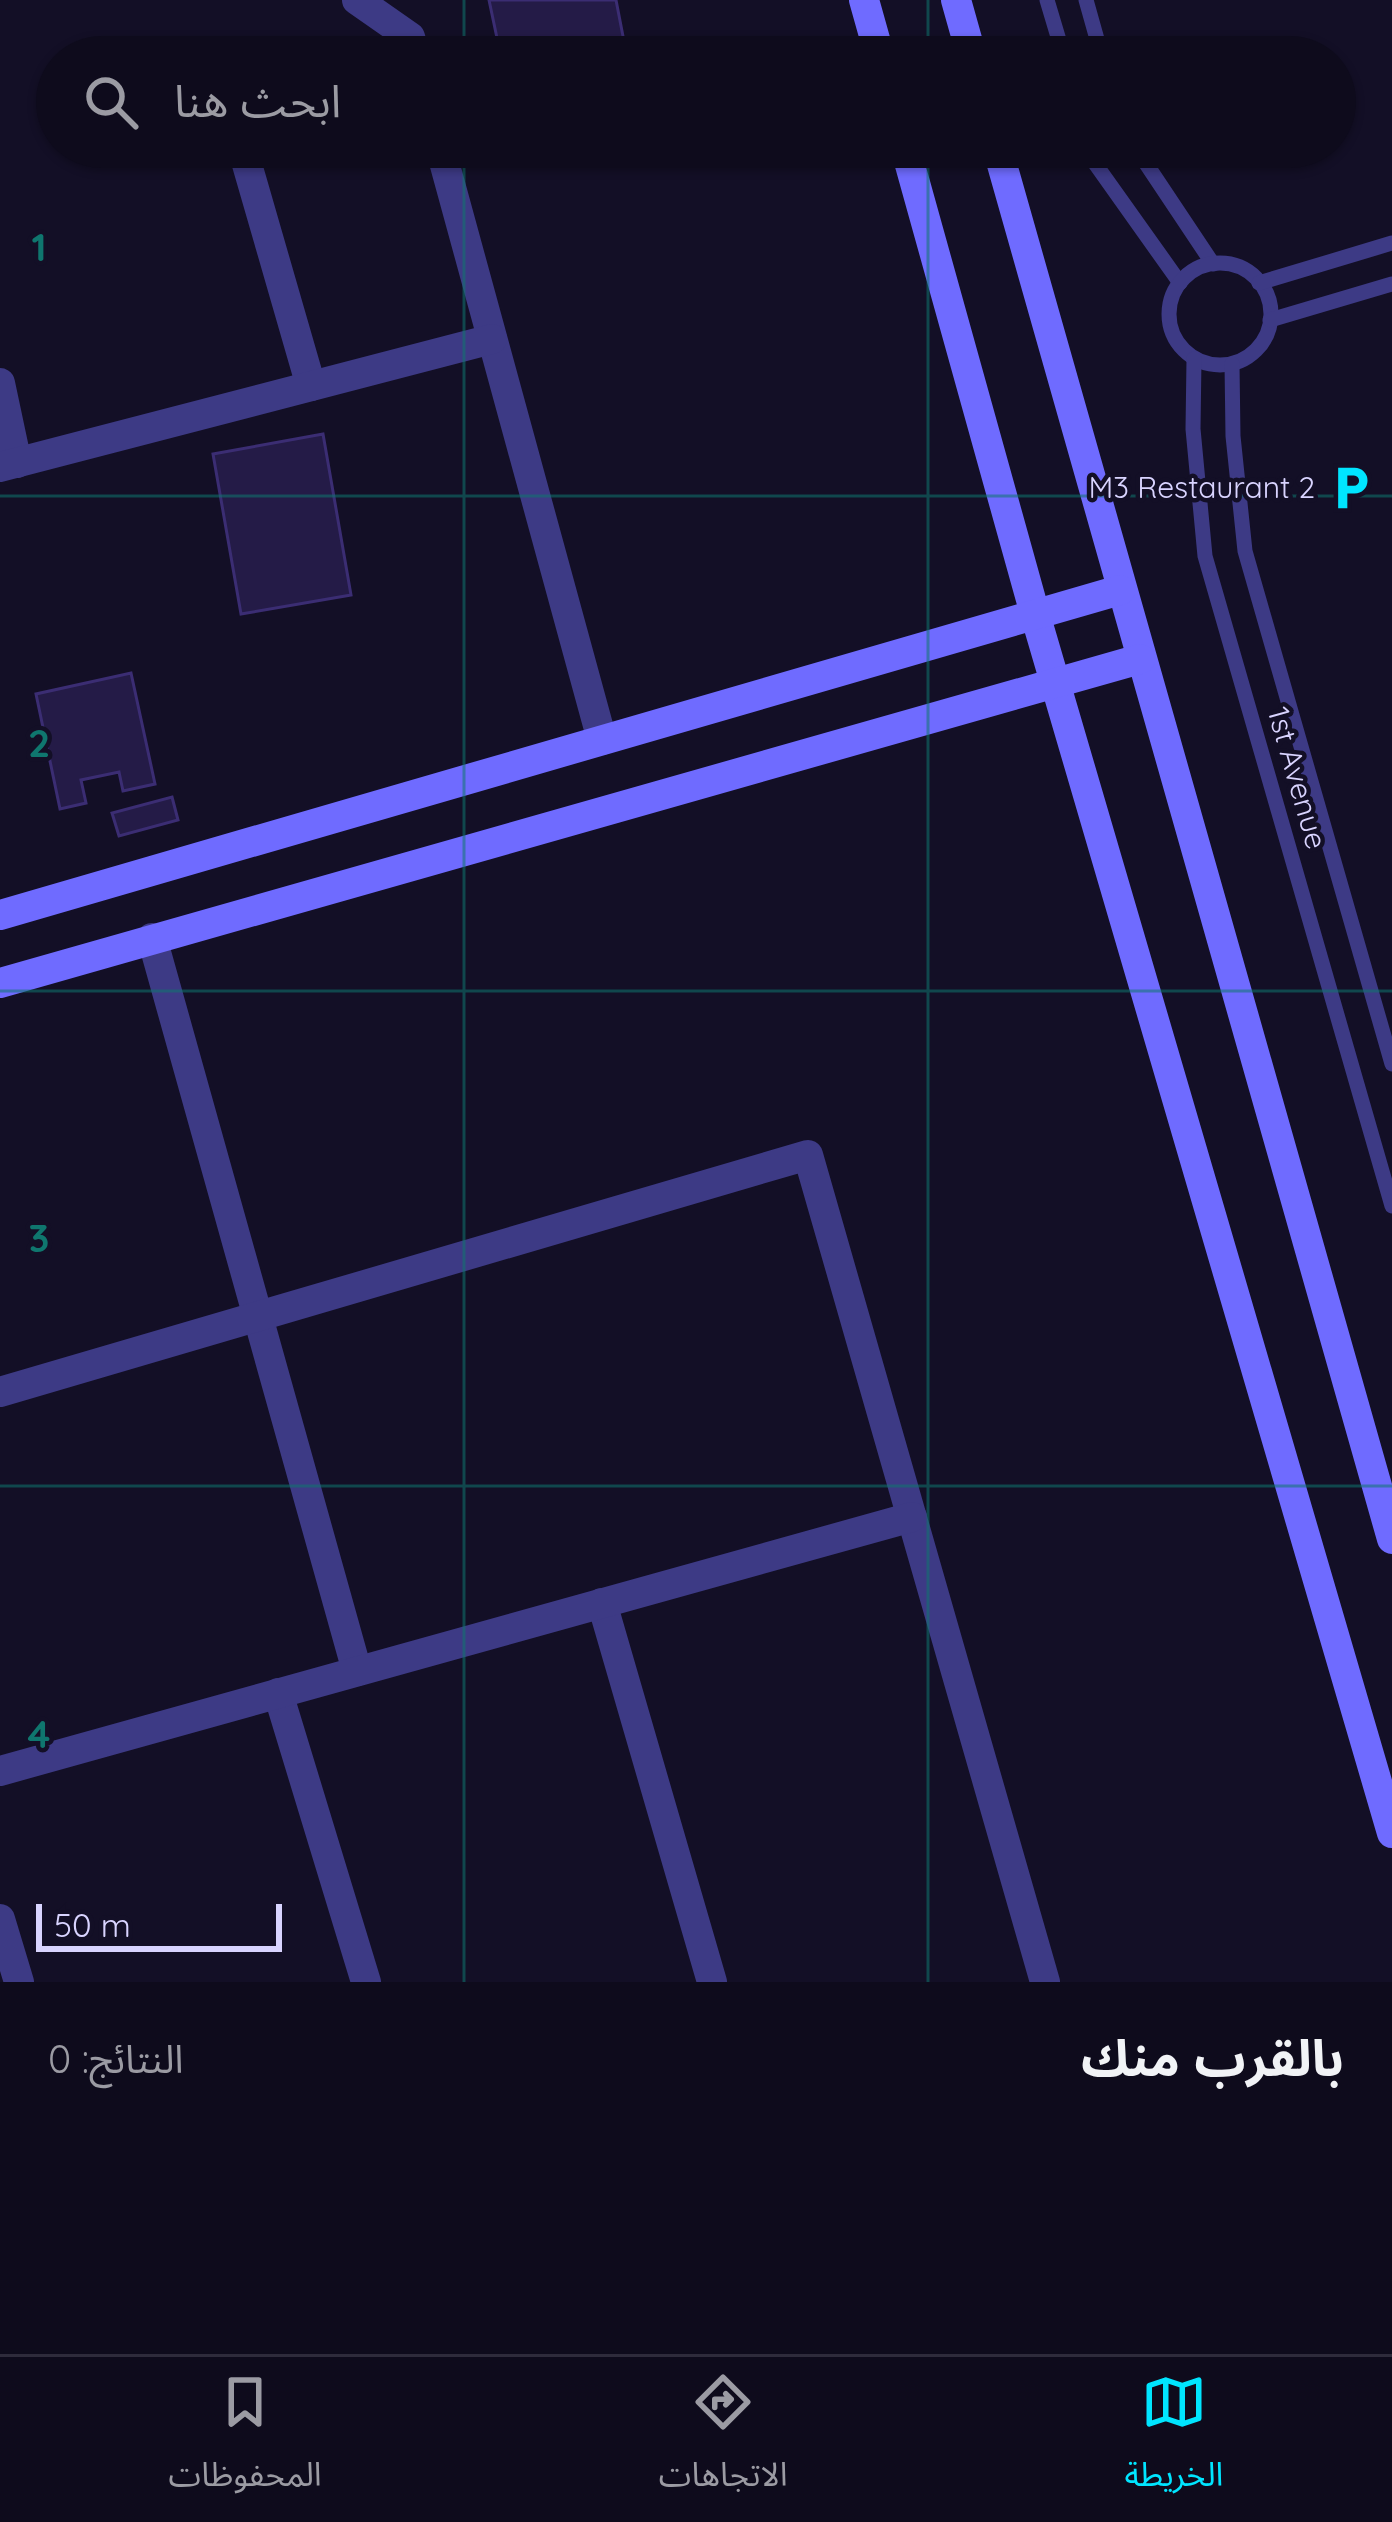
<!DOCTYPE html>
<html lang="ar">
<head>
<meta charset="utf-8">
<style>
	body { margin:0; font-family:Quicksand,"Noto Sans Arabic",sans-serif; background:#171425; color:#f1f3f6; direction:rtl }
	.scale { position:absolute; left:36px; bottom:30px; width:246px; box-sizing:border-box; padding-left:12px; border:6px solid #d9d4ff; border-top:0; font-size:33px; line-height:42px; white-space:nowrap; color:#d9d4ff; -webkit-text-stroke:9px #130f26; paint-order:stroke }
	.list { margin:0; padding:0; list-style:none }
	h2 { display:flex; justify-content:space-between; align-items:center; height:156px; margin:0; padding:0 48px; font-size:51px }
	h2 small { font-size:39px; font-weight:400; color:#9b9ba3 }
	.icon { flex:none; width:66px; height:66px; fill:none; stroke:currentColor; stroke-width:2; stroke-linecap:round; stroke-linejoin:round }
	.map { position:relative; flex:none; width:1392px; height:1982px; overflow:hidden; direction:ltr }
	.search { position:absolute; background:#0e0b1c; box-shadow:0 3px 9px #0004; left:36px; right:36px; top:36px; height:132px; display:flex; align-items:center; gap:30px; box-sizing:border-box; padding:0 42px; border-radius:66px; color:#9b9ba3; font-size:45px }
	.sheet { height:372px; background:#0e0b1c }
	nav { display:flex; justify-content:space-around; align-items:center; box-sizing:border-box; height:168px; border-top:3px solid #2e2b3b; background:#0e0b1c; font-size:33px; color:#9b9ba3 }
	nav a { display:grid; justify-items:center; gap:6px }
	nav .on { color:#00e5ff }
	.map>svg:first-child { display:block }
	.building { fill:#241b47; stroke:#3b2d73; stroke-width:3 }
	.lines { fill:none; stroke-linecap:round; stroke-linejoin:round }
	.lane { stroke:#3d3a85; stroke-width:15 }
	.street { stroke:#3d3a85; stroke-width:30 }
	.secondary { stroke:#6f6bff; stroke-width:30 }
	.grid { fill:none; stroke:#0f766e; stroke-width:3; stroke-opacity:0.55 }
	.labels { text-anchor:middle; stroke-width:9; stroke-linejoin:round; paint-order:stroke }
	.poi-label { font-size:30px; fill:#d9d4ff; stroke:#130f26; text-anchor:end }
	.street-label { font-size:30px; fill:#d9d4ff; stroke:#130f26 }
	.grid-label { font-size:39px; text-anchor:middle; font-weight:bold; fill:#0f766e; stroke:#130f26; stroke-width:9; stroke-linejoin:round; paint-order:stroke }
</style>
</head>
<body>
<div class="map">
<svg width="1392" height="1982" viewBox="0 0 1392 1982">
	<rect width="100%" height="100%" fill="#130f26"/>
	<g class="building">
		<path d="M489 0H616L627 57H501Z"/>
		<path d="M323 434 351 595 241 614 213 454Z"/>
		<path d="M131 673 155 784 123 791 119 772 81 780 86 803 60 809 36 694Z"/>
		<path d="M172 797 178 820 119 836 112 813Z"/>
	</g>
	<g class="lines">
		<g class="lane">
			<path d="M1047 0 1064 57"/>
			<path d="M1086 0 1102 57"/>
			<path d="M1090 147 1094 162 1180 283"/>
			<path d="M1135 147 1213 264"/>
			<circle cx="1220" cy="314" r="51"/>
			<path d="M1259 283 1392 243"/>
			<path d="M1270 320 1392 284"/>
			<path d="M1194 359 1193 429 1205 556 1392 1206"/>
			<path d="M1232 364 1233 436 1245 551 1392 1064"/>
		</g>
		<g class="street">
			<path d="M357 0 410 37 416 57"/>
			<path d="M242 147 311 386"/>
			<path d="M440 147 602 740"/>
			<path d="M0 383 17 463"/>
			<path d="M0 467 492 339"/>
			<path d="M152 938 357 1671"/>
			<path d="M0 1392 808 1155 1045 1982"/>
			<path d="M602 1603 712 1982"/>
			<path d="M278 1693 366 1982"/>
			<path d="M0 1771 912 1517"/>
			<path d="M0 1919 19 1982"/>
		</g>
		<g class="secondary">
			<path d="M864 0 880 57"/>
			<path d="M956 0 972 57"/>
			<path d="M905 147 1035 614 1392 1833"/>
			<path d="M997 147 1392 1539"/>
			<path d="M0 915 1120 590"/>
			<path d="M0 983 1140 659"/>
		</g>
	</g>
	<path class="grid" d="M464 0V57M928 0V57M464 147V1982M928 147V1982M0 496H1392M0 991H1392M0 1486H1392"/>
	<defs>
		<symbol id="parking-bare" viewBox="-9 -9 18 18"><path d="M-3.5-5.5H1a3.5 3.5 0 0 1 0 7H-1V5.5H-3.5ZM-1-3.4V-.6H.8a1.4 1.4 0 0 0 0-2.8Z" fill="#00e5ff" stroke="#130f26" stroke-width="2.5" paint-order="stroke"/></symbol>
	</defs>
	<g fill-rule="evenodd">
		<use href="#parking-bare" x="1318" y="455" width="66" height="66"/>
	</g>
	<g class="labels">
		<g class="poi-label">
			<text x="1315" y="498">M3 Restaurant 2</text>
		</g>
		<g class="street-label">
			<text transform="translate(1297 778) rotate(74)" y="10">1st Avenue</text>
		</g>
	</g>
	<g class="grid-label">
		<text x="39" y="261">1</text>
		<text x="39" y="757">2</text>
		<text x="39" y="1252">3</text>
		<text x="39" y="1748">4</text>
	</g>
</svg>
<div class="scale">50 m</div>
<div class="search"><svg class="icon" aria-label="search" viewBox="0 0 24 24"><circle cx="10" cy="10" r="6"/><path d="M15 15l6 6"/></svg>ابحث هنا</div>
</div>
<section class="sheet">
<h2>بالقرب منك<small>النتائج: 0</small></h2>
<ul class="list">
</ul>
</section>
<nav>
<a class="on"><svg class="icon" aria-label="map" viewBox="0 0 24 24"><path d="M3 6l6-2 6 2 6-2v14l-6 2-6-2-6 2zM9 4v14M15 6v14"/></svg>الخريطة</a>
<a><svg class="icon" aria-label="directions" viewBox="0 0 24 24"><path d="M12 3l9 9-9 9-9-9zM9 14v-3h6M13 9l2 2-2 2"/></svg>الاتجاهات</a>
<a><svg class="icon" aria-label="saved" viewBox="0 0 24 24"><path d="M7 4h10v16l-5-4-5 4z"/></svg>المحفوظات</a>
</nav>
</body>
</html>
